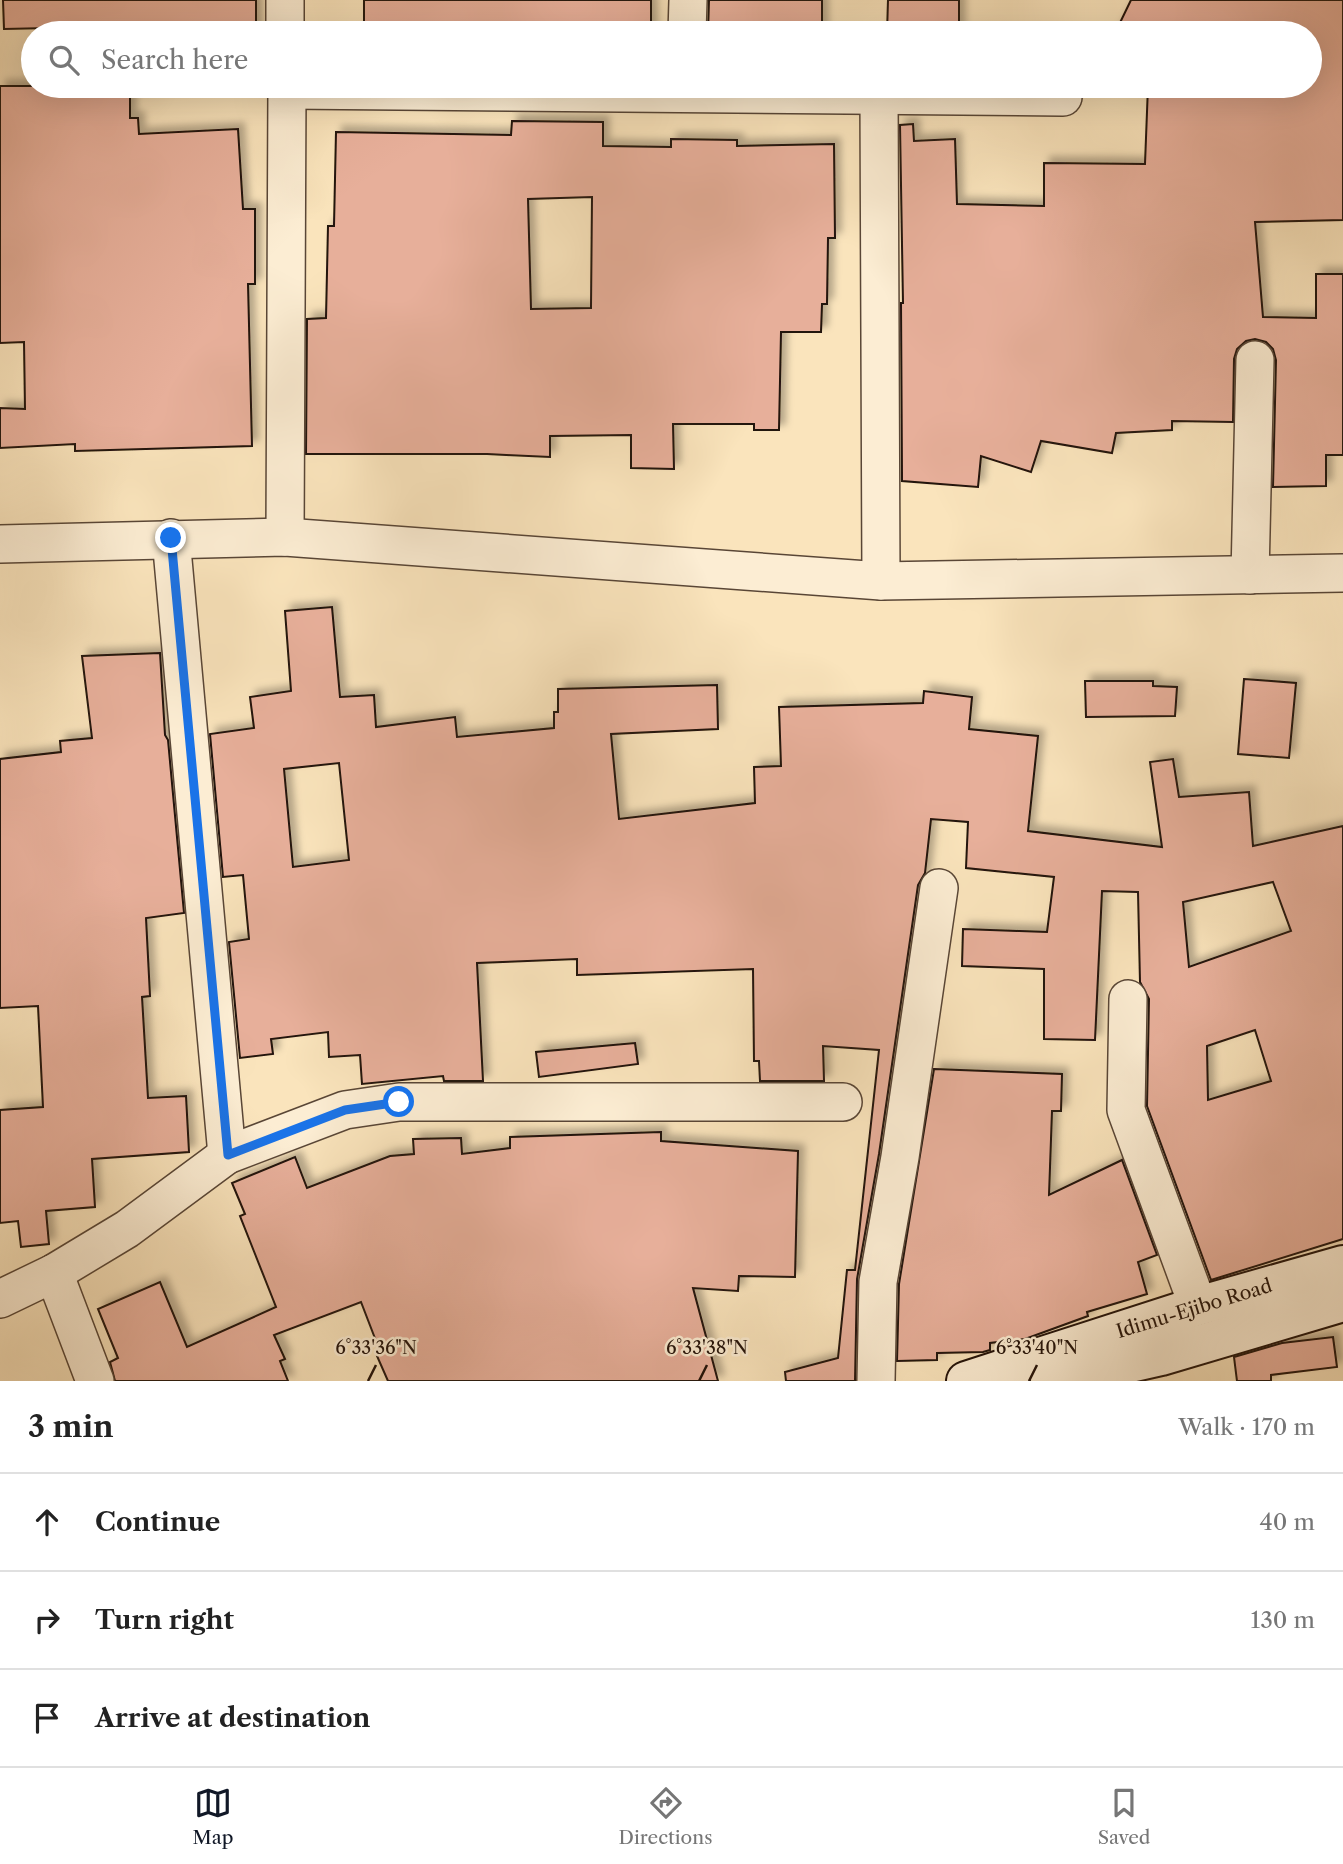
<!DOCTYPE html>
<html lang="en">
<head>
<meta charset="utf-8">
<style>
	body { margin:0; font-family:"Libre Caslon Text",serif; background:#f2f2f2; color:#222 }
	.stop { position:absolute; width:21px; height:21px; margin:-16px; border:5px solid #1a73e8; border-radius:50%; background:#fff }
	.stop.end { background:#1a73e8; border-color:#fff; box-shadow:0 2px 7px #0008 }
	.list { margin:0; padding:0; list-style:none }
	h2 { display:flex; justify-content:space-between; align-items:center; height:91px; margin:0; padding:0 28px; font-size:30px }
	h2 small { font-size:23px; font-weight:400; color:#767676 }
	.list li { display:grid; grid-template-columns:46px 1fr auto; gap:21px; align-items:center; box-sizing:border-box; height:98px; padding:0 28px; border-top:2px solid #e0e0e0 }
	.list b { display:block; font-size:26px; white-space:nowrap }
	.list em { font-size:23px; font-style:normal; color:#767676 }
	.icon { flex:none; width:38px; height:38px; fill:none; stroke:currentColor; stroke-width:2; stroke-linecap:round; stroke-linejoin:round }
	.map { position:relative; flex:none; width:1343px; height:1381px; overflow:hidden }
	.search { position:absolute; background:#fff; box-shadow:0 7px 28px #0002; left:21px; right:21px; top:21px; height:77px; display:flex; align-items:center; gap:18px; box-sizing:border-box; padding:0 24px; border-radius:38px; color:#767676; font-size:26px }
	.sheet { height:385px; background:#fff }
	nav { display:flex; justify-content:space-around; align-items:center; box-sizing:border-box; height:98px; border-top:2px solid #e0e0e0; background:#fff; font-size:19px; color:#767676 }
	nav a { display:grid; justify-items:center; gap:4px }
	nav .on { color:#111827 }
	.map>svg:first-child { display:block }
	.building { fill:#e7af9a; stroke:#231209; stroke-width:2; fill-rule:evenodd; filter:url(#shadow) }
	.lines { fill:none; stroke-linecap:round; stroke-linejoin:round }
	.street-casing { stroke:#594636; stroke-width:40 }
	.secondary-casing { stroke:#231209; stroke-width:42 }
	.street { stroke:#fcedd3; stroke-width:37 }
	.secondary { stroke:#fcedd3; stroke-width:38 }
	.route { stroke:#1a73e8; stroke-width:9 }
	.ticks { fill:none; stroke:#231209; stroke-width:2.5 }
	.labels { text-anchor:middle; stroke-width:5; stroke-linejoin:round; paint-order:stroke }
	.street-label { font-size:19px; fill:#231209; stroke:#fcedd3 }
	.ticks-label { font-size:18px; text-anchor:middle; fill:#231209; stroke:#fcedd3; stroke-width:5; stroke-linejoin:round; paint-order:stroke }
</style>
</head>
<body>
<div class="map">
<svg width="1343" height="1381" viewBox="0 0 1343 1381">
	<defs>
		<filter id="shadow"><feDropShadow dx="6" dy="-6" stdDeviation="3.5" flood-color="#0004"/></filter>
	</defs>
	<rect width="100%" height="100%" fill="#fae4bc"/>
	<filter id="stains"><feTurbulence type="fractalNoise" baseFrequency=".00286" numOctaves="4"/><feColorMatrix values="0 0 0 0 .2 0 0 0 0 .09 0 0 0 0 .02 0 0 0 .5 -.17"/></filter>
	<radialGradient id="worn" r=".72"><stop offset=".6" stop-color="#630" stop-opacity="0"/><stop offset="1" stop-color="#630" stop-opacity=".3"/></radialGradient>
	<g class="building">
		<path d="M3 0H256V33H215L214 29 141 31V26L4 29Z"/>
		<rect x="364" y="0" width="287" height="33"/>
		<path d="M709 0H822V33H708Z"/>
		<path d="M888 0H959V33H887Z"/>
		<path d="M1131 0H1343V220L1255 222 1263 317 1316 318V274H1343V455H1326V486L1273 487 1276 360 1273 349 1266 342 1255 339 1246 341 1237 349 1234 359 1233 422 1172 421V430L1116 433 1112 453 1041 441 1031 472 981 456 978 487 902 481 901 303H903L900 125 913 124 914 141 955 139 957 204 1044 206V163L1145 164 1148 86H1310V33H1115Z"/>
		<path d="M0 86H130V118H138L139 134 238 129 243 209H255V284H248L252 446 75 451V444L0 448V408L25 409 24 342 0 343Z"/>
		<path d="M512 121 603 122V146L671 147V139L737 140V146L834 144 835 238H828L827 304H822L821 332H781L779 430H754V424H673L674 469 631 468V435L550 436V457L487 454H306L307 319 326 318 328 226H334L336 132 511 135ZM592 197 591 308 531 309 528 199Z"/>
		<path d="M332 607 340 697 374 695 376 727 455 717 457 737 554 728V712H558V689L717 685 718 729 611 734 619 819 755 803 754 767 781 766 779 707 923 703 924 691 972 697 969 729 1038 736 1028 831 1162 847 1150 762 1173 759 1179 797 1249 792 1253 846 1343 826V1239L1211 1280 1147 1106 1149 999 1140 982 1138 892 1102 891 1095 1040 1044 1039V969L962 966 963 929 1047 932 1054 877 966 868 968 822 931 819 925 873 918 885 879 1154 857 1279 855 1381H786L785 1372 838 1358 847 1270H855L879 1050 823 1046 824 1081H760L759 1061H754L753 969 577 975V959L477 963 483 1081H444L443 1076 362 1084 360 1055 329 1057 328 1032 271 1039 273 1054 240 1058 229 942 249 939 243 875 223 877 210 734 254 728 250 697 291 691 285 611ZM339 763 349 860 293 867 284 769ZM1273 882 1291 931 1189 967 1183 902ZM1255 1030 1271 1081 1208 1100 1207 1046Z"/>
		<path d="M160 653 165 735 168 740 184 913 146 918 150 996 142 997 148 1098 186 1096 189 1152 92 1159 95 1207 46 1211 49 1244 21 1247 18 1221 0 1223V1110L43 1107 38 1006 0 1008V759L61 752 60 741 92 738 82 656Z"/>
		<path d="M1244 679 1296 683 1289 758 1238 754Z"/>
		<path d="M1085 681H1153V686L1177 687 1175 716 1086 717Z"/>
		<path d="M635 1043 638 1064 539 1077 536 1052Z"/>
		<path d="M934 1069 1062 1074 1061 1111H1052L1049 1195 1122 1160 1157 1255 1138 1262 1147 1294 1087 1312 1088 1316 1025 1339 990 1343V1350L983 1352 937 1353V1360L897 1361 899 1284Z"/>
		<path d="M661 1132V1141L798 1151 795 1277 739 1276 738 1291 693 1288 718 1381H388L377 1356 381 1354 361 1302 274 1335 285 1359 280 1361 288 1381H115L110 1362 118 1358 98 1309 160 1282 187 1347 276 1307 240 1216 245 1214 232 1183 295 1157 307 1188 390 1156 414 1154 413 1139 461 1138 462 1154 510 1148V1137Z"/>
		<path d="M1333 1337 1337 1367 1271 1375V1381H1237L1234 1357 1282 1343Z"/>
	</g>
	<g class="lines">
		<defs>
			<g id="street">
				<path d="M285 0V33"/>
				<path d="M687 33 688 0"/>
				<path d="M287 90 1063 97"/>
				<path d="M879 94 881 581"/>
				<path d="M285 537 287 86"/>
				<path d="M171 538 227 1155"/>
				<path d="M0 544 285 537 881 581 1343 573"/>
				<path d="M1250 575 1255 360"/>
				<path d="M1128 999 1126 1110 1198 1306"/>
				<path d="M54 1273 95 1381"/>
				<path d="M0 1299 54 1273 127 1229 227 1155 345 1110 399 1102H843"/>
				<path d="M876 1381 878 1282 900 1157 939 888"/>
			</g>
			<g id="secondary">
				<path d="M966 1381 1198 1306 1343 1265"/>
				<path d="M1050 1381 1161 1356 1343 1302"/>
			</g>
		</defs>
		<use href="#street" class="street-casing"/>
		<use href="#secondary" class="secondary-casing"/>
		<use href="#street" class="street"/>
		<use href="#secondary" class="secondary"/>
	</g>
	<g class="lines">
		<path class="route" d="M171 538 228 1155 345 1110 399 1102"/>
	</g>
	<path class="ticks" d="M368 1381 376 1365M699 1381 707 1365M1029 1381 1037 1365"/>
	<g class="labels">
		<g class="street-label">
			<text transform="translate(1194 1308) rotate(-17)" y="7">Idimu-Ejibo Road</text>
		</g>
	</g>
	<g class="ticks-label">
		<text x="376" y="1354">6°33'36"N</text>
		<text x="707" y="1354">6°33'38"N</text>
		<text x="1037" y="1354">6°33'40"N</text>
	</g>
	<rect width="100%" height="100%" filter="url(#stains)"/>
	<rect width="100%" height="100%" fill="url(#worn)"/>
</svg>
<div class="stop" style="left:399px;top:1102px"></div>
<div class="stop end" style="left:171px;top:538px"></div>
<div class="search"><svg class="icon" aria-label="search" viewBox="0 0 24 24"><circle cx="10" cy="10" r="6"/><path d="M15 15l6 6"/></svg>Search here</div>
</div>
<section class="sheet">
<h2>3 min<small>Walk · 170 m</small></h2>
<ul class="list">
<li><svg class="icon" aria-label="ahead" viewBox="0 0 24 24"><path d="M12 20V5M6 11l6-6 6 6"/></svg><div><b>Continue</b></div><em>40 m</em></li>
<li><svg class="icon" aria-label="right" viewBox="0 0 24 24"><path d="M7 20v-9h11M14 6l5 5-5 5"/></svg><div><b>Turn right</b></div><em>130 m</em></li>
<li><svg class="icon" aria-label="arrive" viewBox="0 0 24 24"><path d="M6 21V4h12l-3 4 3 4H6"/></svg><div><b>Arrive at destination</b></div></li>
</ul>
</section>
<nav>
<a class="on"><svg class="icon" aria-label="map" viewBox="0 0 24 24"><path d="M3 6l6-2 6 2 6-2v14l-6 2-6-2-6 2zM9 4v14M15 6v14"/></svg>Map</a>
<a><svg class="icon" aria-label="directions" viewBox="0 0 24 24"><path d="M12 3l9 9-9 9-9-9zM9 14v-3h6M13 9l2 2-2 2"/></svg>Directions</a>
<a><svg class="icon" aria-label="saved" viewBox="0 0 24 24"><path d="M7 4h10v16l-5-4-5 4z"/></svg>Saved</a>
</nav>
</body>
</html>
